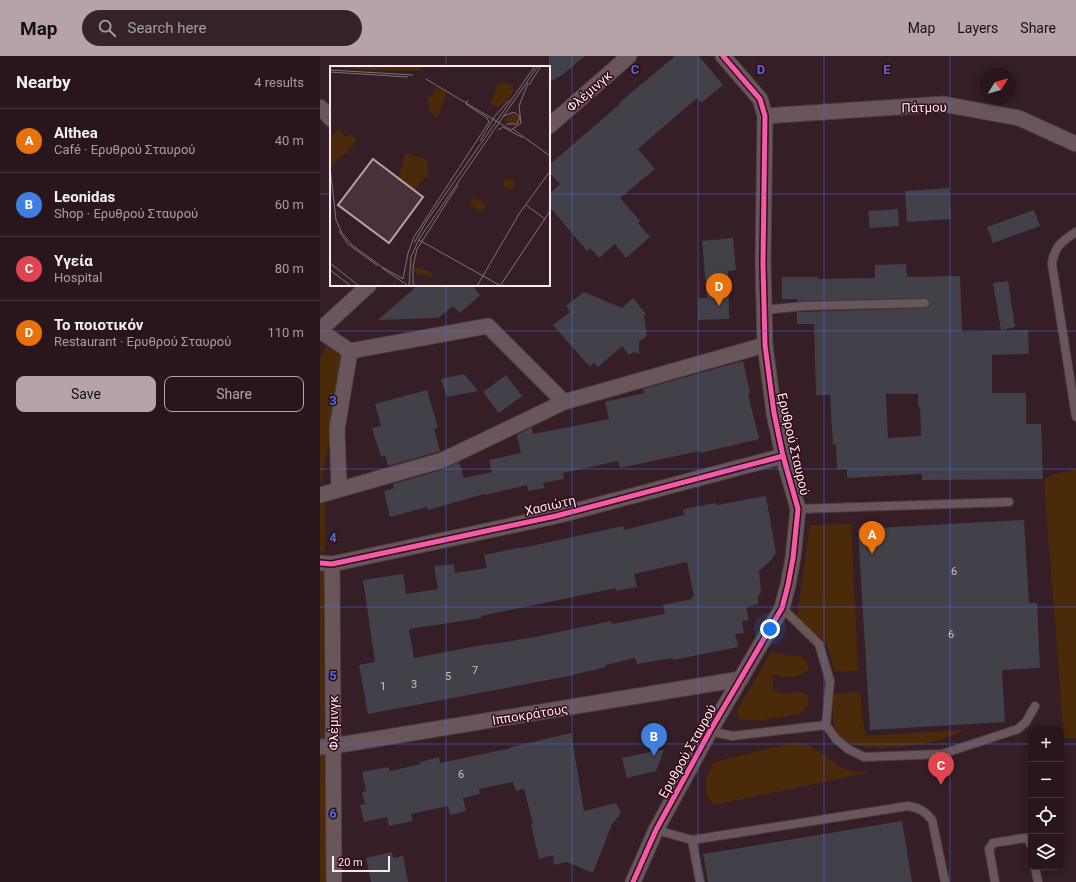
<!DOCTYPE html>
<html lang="en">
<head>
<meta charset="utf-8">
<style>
	body { margin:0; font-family:Roboto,sans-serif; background:#342329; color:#f1f3f6 }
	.controls { position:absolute; right:12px; bottom:12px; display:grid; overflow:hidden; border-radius:8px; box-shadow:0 2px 10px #0003 }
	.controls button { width:36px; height:36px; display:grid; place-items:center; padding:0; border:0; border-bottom:1px solid #44353b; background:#28161c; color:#f1f3f6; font:20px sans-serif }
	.compass { position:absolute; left:660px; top:12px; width:36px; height:36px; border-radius:50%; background:#28161c; box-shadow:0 2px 10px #0003; rotate:53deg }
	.scale { position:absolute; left:12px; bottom:10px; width:58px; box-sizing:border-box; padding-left:4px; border:2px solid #fbeaed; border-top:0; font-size:11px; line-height:14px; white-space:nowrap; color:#fbeaed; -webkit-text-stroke:3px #330b18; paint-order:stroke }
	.you { position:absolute; left:450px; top:573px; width:14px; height:14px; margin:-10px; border:3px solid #fff; border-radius:50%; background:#1a73e8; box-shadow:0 0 0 6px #1a73e833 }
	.badge { display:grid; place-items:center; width:26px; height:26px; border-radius:50%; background:#b6a3a7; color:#fff; font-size:13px; font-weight:700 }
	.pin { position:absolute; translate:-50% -33px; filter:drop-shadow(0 1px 2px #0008) }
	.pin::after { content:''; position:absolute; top:21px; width:14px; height:12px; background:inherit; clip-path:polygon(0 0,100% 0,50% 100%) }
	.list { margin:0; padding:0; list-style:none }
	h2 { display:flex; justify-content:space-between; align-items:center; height:52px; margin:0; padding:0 16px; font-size:17px }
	h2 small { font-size:13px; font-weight:400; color:#a59fa3 }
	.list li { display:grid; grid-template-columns:26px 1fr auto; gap:12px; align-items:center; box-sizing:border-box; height:64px; padding:0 16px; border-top:1px solid #44353b }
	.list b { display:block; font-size:15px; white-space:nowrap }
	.list p { margin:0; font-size:13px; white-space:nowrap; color:#a59fa3 }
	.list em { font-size:13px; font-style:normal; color:#a59fa3 }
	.actions { display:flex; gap:8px; padding:12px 16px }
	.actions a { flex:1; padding:9px 0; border:1px solid #b6a3a7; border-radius:8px; text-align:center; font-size:14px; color:#b6a3a7 }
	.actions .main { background:#b6a3a7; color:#111 }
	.icon { flex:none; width:22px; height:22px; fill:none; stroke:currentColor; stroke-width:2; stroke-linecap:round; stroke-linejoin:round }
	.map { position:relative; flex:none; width:756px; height:826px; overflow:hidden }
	header { display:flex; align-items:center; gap:24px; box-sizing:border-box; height:56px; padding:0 20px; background:#b6a3a7; color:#111 }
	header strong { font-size:19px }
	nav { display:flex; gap:22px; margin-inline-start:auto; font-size:14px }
	.search { width:280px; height:36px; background:#342329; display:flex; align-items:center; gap:10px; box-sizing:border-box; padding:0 14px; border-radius:22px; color:#a59fa3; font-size:15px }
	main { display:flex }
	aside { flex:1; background:#28161c }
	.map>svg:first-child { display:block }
	.green { fill:#4b2a0a }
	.building { fill:#424049; fill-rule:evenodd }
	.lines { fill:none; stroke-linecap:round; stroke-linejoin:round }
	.service-casing { stroke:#4c3b3f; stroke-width:10 }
	.minor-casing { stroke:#4c3b3f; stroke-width:17 }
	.service { stroke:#68565b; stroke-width:8 }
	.minor { stroke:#68565b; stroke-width:15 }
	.cycleway-casing { stroke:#330b18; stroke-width:8 }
	.cycleway { stroke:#f35aa7; stroke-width:5 }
	.grid { fill:none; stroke:#496ddc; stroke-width:1; stroke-opacity:0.55 }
	.labels { text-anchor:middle; stroke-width:3; stroke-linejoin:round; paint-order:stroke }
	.number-label { font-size:11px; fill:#cdc0c4 }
	.street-label { font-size:13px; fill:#fbeaed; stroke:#330b18 }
	.inset-road { fill:none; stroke:#847076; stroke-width:1 }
	.view { fill:#b6a3a7; fill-opacity:0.15; stroke:#b6a3a7; stroke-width:2 }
	.inset-edge { fill:none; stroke:#fbeaed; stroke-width:2 }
	.grid-label { font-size:13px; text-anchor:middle; font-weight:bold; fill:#496ddc; stroke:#330b18; stroke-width:3; stroke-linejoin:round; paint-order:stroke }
</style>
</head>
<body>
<header>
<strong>Map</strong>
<div class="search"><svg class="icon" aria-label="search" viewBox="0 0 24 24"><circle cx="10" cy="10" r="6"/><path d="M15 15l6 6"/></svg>Search here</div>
<nav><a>Map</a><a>Layers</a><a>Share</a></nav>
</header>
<main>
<aside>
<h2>Nearby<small>4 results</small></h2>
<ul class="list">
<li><span class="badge" style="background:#e8710a">A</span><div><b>Althea</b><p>Café · Ερυθρού Σταυρού</p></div><em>40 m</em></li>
<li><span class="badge" style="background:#3f7fe0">B</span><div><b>Leonidas</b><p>Shop · Ερυθρού Σταυρού</p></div><em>60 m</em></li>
<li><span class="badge" style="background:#e0444e">C</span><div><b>Υγεία</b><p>Hospital</p></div><em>80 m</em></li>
<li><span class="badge" style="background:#e8710a">D</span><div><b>Το ποιοτικόν</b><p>Restaurant · Ερυθρού Σταυρού</p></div><em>110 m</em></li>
</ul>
<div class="actions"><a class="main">Save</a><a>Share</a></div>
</aside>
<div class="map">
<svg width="756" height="826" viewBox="0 0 756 826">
	<rect width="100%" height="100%" fill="#351e26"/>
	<g class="green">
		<path d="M19 277 25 284 13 366 1 426 0 428V303L13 280Z"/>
		<path d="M756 413V682H744L724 427 728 420Z"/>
		<path d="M6 444 5 496 0 495V446Z"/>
		<path d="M531 468 538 615 514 616C512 603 509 588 498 579 489 573 483 570 477 560L490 469Z"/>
		<path d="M0 507H3L4 684H0Z"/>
		<path d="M451 596 468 600 479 599 486 605 489 614C475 623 469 622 453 619 449 648 469 633 483 637 485 638 487 639 488 641V648L483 656 476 659 433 665 420 663 416 656Z"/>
		<path d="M540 636 545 680 645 674C637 677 630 681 622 683 598 690 528 703 516 674 513 667 513 646 513 638Z"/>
		<path d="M476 686 489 689 522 712 531 715 551 716 394 749 386 738V722L394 706Z"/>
		<rect x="0" y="699" width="6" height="127"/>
	</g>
	<g class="building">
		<path d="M229 0H265L241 20 229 26Z"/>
		<path d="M355 0H379L403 29 381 47 377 42 318 93 335 113 300 142 320 165 318 167 330 181 306 202 295 188 279 202 270 192 267 195 229 150V138L240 128 229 116V109L300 48 299 47Z"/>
		<path d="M629 132 631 163 587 166 585 135Z"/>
		<path d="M578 153 579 170 550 172 548 155Z"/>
		<path d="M714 154 720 170 673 187 667 171Z"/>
		<path d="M413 182 416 214 408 215 409 263 378 264V242H387L382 185Z"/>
		<path d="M586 208 587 221 640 220 642 276 708 274 709 298 672 299V337H706V368H721L723 423 602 424V418L527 422V413H517L516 388 513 389 510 339H496L494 268H477V256L605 252 610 250V246L608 242H605L477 245V243H462V221H498V223L555 222V209ZM566 338H598V351H600L601 380 568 382Z"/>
		<path d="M688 225 695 271 681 274 673 227Z"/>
		<path d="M98 229H152L160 239 140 257 133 250 118 262 58 264Z"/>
		<path d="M264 236 302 252 313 242 326 258 324 260 327 280 319 286V298L313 296 309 299 302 290 278 311 274 307 270 311 233 269 250 256 246 250Z"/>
		<path d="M423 305 430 337 428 338 439 383 380 397V395L300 412 298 405 243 417 244 423 223 427 225 432 208 435 207 429 165 439 164 438 108 454 107 451 70 461 64 435 74 432 73 428 125 413 139 406 144 422 172 416 169 404 201 397 197 379 212 371 213 378 289 363 285 346 324 337 323 333Z"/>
		<path d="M144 318 158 335 127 341 121 323Z"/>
		<path d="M186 319 202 340 179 357 163 336Z"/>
		<path d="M107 334 118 372 114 373 120 395 68 410 65 399 61 401 52 372 61 370 55 348Z"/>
		<path d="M446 440 456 497 451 504 439 515 441 536 438 541V548L426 551 429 564 422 565 424 577 415 578 418 591 353 604V602L317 608 315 602 286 609V611L244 621 48 658 39 609 55 606 43 524 83 518 86 538 118 533 114 510 134 508 135 517 167 512 164 499 202 491V492L303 470 304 474 364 459 363 453 396 447 397 449ZM367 506 374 540H372V543L343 549 345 558 292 568 291 565 215 581 167 589V588L94 602 89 573 162 562 161 560 296 532V535L317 531 314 518Z"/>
		<path d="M704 464 709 547H717L720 612 682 614 685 666 550 674 538 473Z"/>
		<path d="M251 677 264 755 296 747 301 757 292 768 273 817 247 806 234 809 233 799 219 803 211 769 213 768 204 733 196 735 193 726 159 733 160 738 143 742 146 755 130 759 128 750 91 758 93 765 69 770 67 761 44 766 40 749 45 748 42 736 46 735 42 716 68 711 70 715 101 708 100 706 119 701 120 707 191 692V691Z"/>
		<path d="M344 693 336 715 307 722 302 702Z"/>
		<path d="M582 765 592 826H388L383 798Z"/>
		<path d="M72 796 73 802 83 800 88 826H51L46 802Z"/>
	</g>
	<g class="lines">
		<defs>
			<g id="service">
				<path d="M756 176C742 185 734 191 732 208L756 361"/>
				<path d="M444 254 484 250 605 247"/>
				<path d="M478 453 689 446"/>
				<path d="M506 669 516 683 528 693 544 701 622 698 698 673 706 666 715 650"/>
				<path d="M390 675 412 680 506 669 510 625 499 588 462 552"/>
				<path d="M336 774 372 784 588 750C599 752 605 755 612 764L625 826"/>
				<path d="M372 784 380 826"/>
				<path d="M715 811 718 826"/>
				<path d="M675 826 669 793 673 787 705 782 709 785 711 789"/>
			</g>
			<g id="minor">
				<path d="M0 51 11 63"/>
				<path d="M445 60 623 48 699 62 756 88"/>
				<path d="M229 70 309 0"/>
				<path d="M0 274 49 229"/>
				<path d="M0 275 30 295 17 373 19 432"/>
				<path d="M30 295 168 270 244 346 445 289"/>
				<path d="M0 439 123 404 244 346"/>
				<path d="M0 507 12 508 236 460 463 400"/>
				<path d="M12 508 14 826"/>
				<path d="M0 691 13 690 421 623"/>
				<path d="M313 826 336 774 390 675 462 552 468 529 473 502 478 453 463 400 454 357 445 289 443 208 445 60 440 43 403 0"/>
			</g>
		</defs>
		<use href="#service" class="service-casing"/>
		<use href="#minor" class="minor-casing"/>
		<use href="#service" class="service"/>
		<use href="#minor" class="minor"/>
		<defs>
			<g id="cycleway">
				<path d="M0 507 12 508 236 460 463 400"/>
				<path d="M313 826 336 774 390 675 462 552 468 529 473 502 478 453 463 400 454 357 445 289 443 208 445 60 440 43 403 0"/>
			</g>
		</defs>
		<use href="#cycleway" class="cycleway-casing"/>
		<use href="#cycleway" class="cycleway"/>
	</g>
	<path class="grid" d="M126 0V11M252 0V826M378 0V826M504 0V826M630 0V826M0 138H11M229 138H756M126 229V826M0 275H756M0 413H756M0 551H756M0 688H711M741 688H756"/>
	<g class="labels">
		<g class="number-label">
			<text x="634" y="519">6</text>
			<text x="631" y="582">6</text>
			<text x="155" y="618">7</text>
			<text x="128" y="624">5</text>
			<text x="94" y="632">3</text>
			<text x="63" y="634">1</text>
			<text x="141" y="722">6</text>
		</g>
		<g class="street-label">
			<text transform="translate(269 35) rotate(-41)" y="5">Φλέμινγκ</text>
			<text transform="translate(604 51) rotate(-1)" y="5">Πάτμου</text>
			<text transform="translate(474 388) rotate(77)" y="5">Ερυθρού Σταυρού</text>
			<text transform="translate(230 449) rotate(-13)" y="5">Χασιώτη</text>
			<text transform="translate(210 658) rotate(-9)" y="5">Ιπποκράτους</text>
			<text transform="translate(13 667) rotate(-90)" y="5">Φλέμινγκ</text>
			<text transform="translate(367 695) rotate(-61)" y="5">Ερυθρού Σταυρού</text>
		</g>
	</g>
	<g transform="translate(10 10)">
		<rect width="220" height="220" fill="#351e26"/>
		<path d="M2 0H89L91 5 30 4ZM178 17 183 20V25L176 35 168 41 160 38 168 18ZM105 21 117 26 108 51 104 50 99 42 98 30 102 31ZM184 47 189 52 188 57 180 58 174 54ZM12 59 10 65 17 71 21 68 26 73 22 81 1 100 0 72ZM76 87 96 94 98 101V108L84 125 67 114ZM173.5 118a5.5 5.5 0 1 1 11 0a5.5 5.5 0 1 1-11 0ZM144 131 156 139 151 146 139 138ZM84 201 99 205 102 207 101 211 84 206Z" fill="#4b2a0a"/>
		<path class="inset-road" d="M0 4 83 9M0 6 78 11M96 13 181 64 191 57 189 40 198 17M199 19 211 0M174 50 184 46 190 51 187 58H176M183 63 220 90M168 64 173 61 193 72M150 75 165 50 179 34M0 101 6 154 12 167 22 179 52 201 73 213 78 187 84 171 159 56 157 52 136 38 138 34M196 139 215 153M9 165 18 178 48 200M89 174 171 220M84 177 96 156 205 0M0 197 29 220M52 202 77 219M0 204 21 220M79 220 81 191 89 173 208 0M86 220 83 218V201L87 183 128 119M147 220 189 148 220 105M170 220 220 145"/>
		<path class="view" d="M43 93 93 131 59 177 8 139Z"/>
		<rect width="220" height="220" class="inset-edge"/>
	</g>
	<g class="grid-label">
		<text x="315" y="18">C</text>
		<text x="441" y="18">D</text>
		<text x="567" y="18">E</text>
		<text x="13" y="349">3</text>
		<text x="13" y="486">4</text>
		<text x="13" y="624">5</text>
		<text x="13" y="762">6</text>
	</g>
</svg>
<div class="controls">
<button>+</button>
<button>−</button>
<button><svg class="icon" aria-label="locate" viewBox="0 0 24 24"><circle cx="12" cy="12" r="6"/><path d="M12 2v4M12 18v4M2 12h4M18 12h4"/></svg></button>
<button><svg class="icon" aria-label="layers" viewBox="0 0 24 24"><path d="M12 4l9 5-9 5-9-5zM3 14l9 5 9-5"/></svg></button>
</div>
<svg class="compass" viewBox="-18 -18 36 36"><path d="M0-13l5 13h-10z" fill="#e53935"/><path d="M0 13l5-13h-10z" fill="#a59fa3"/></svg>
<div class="scale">20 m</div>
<div class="you"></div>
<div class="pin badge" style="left:552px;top:498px;background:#e8710a">A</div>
<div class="pin badge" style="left:334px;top:700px;background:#3f7fe0">B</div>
<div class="pin badge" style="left:621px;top:729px;background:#e0444e">C</div>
<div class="pin badge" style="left:399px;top:250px;background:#e8710a">D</div>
</div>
</main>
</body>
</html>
